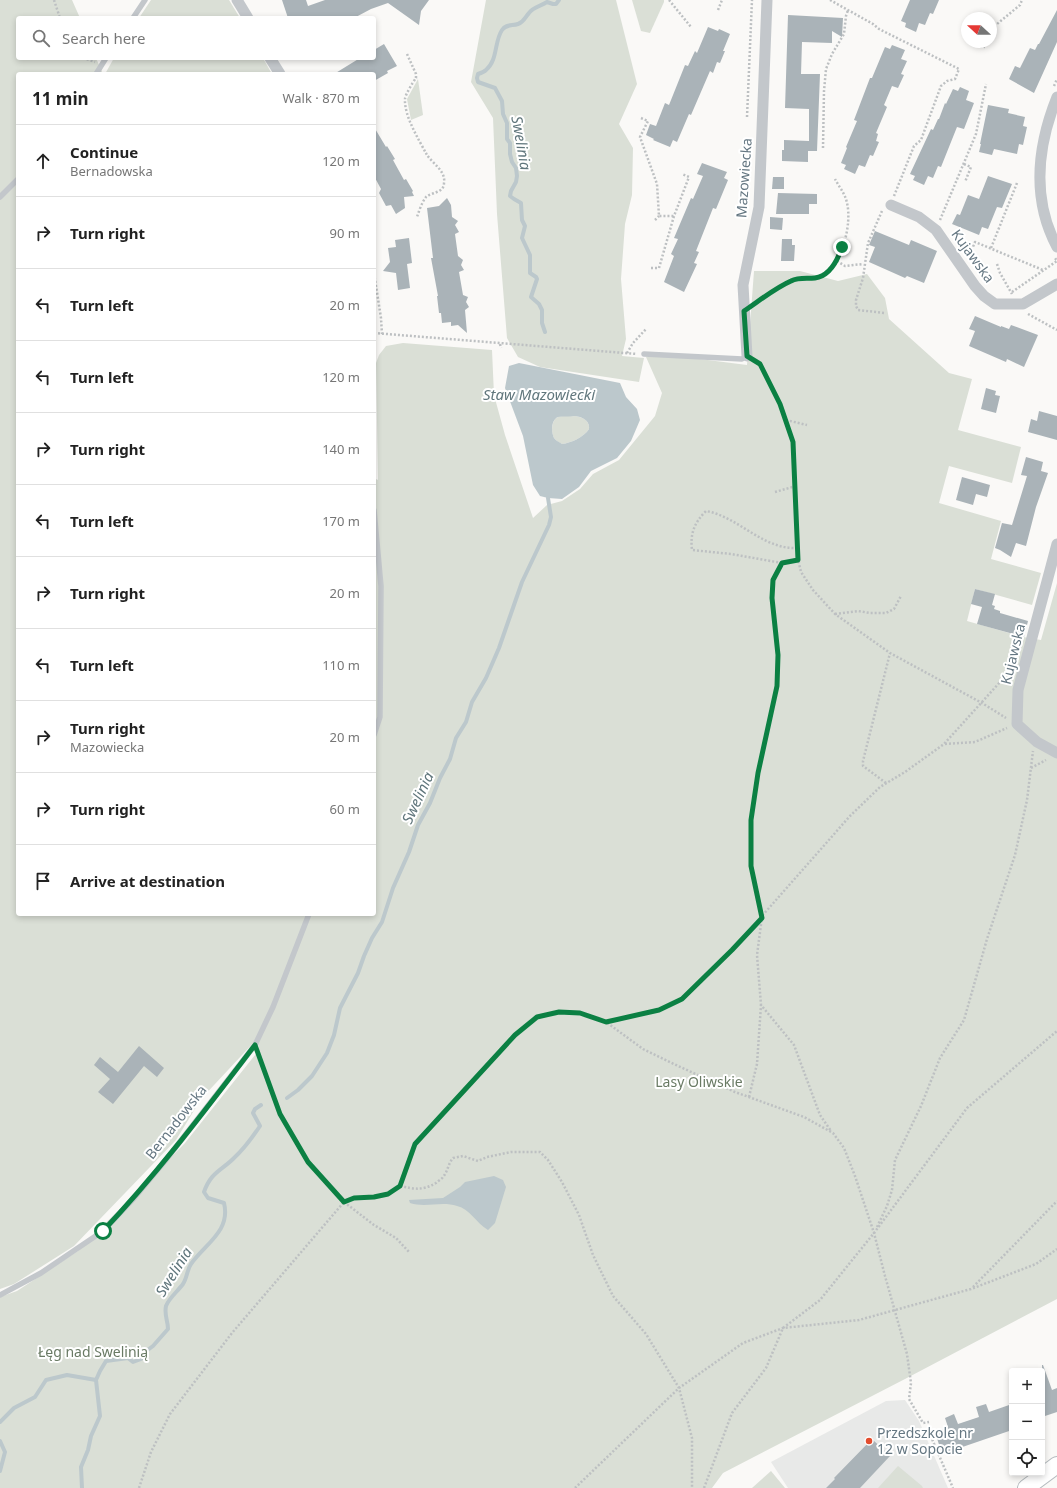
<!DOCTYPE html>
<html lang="en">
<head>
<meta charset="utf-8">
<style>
	body { margin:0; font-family:"Noto Sans",sans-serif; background:#f6f6f6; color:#222 }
	.controls { position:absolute; right:12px; bottom:12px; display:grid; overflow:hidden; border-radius:4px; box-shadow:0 2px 6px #0003 }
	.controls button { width:36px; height:36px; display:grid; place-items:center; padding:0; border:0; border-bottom:1px solid #e0e0e0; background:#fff; color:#222; font:20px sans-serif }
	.compass { position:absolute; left:961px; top:12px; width:36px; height:36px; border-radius:50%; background:#fff; box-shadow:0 2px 6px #0003; rotate:291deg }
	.stop { position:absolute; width:12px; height:12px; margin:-9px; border:3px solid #0b8043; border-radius:50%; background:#fff }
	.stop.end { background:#0b8043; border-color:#fff; box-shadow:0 1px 4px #0008 }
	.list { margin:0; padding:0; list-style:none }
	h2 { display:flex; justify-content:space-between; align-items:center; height:52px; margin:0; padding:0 16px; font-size:17px }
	h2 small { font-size:13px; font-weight:400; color:#767676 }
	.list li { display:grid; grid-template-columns:26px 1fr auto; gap:12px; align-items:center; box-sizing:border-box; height:72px; padding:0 16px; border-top:1px solid #e0e0e0 }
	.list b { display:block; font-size:15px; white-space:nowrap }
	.list p { margin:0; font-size:13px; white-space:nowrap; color:#767676 }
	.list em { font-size:13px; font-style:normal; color:#767676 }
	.icon { flex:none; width:22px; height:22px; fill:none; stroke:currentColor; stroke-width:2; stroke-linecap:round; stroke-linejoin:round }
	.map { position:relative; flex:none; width:1057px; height:1488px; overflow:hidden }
	.search { position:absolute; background:#fff; box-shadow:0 2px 6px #0003; left:16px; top:16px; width:360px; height:44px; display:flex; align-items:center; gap:10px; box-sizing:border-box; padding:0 14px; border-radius:4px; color:#767676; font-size:15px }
	.panel { position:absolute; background:#fff; box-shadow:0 2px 6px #0003; left:16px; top:72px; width:360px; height:844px; border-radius:4px }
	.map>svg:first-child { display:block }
	.built { fill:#e8e9e8 }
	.green { fill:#dadfd6 }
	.water { fill:#bcc8cc; fill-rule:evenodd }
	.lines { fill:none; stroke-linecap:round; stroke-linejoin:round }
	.stream { stroke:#bcc8cc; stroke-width:4 }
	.building { fill:#aab3b8 }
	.secondary-casing { stroke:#b5bbbf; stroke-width:18 }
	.path { stroke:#bdc0c2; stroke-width:2.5; stroke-dasharray:2 2; stroke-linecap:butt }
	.lane { stroke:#c3c7cb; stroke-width:5.5 }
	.street { stroke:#c3c7cb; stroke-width:11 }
	.secondary { stroke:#fff; stroke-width:16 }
	.route { stroke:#0b8043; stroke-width:5 }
	.poi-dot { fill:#e34d2e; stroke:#fff; stroke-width:1.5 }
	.labels { text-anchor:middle; stroke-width:4; stroke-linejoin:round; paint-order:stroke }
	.street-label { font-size:14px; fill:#657782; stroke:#fff }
	.park-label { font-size:14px; fill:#697a64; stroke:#fff }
	.poi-label { font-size:14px; fill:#657782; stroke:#fff; text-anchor:start }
	.water-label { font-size:15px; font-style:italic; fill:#60767c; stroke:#fff }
</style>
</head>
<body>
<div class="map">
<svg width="1057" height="1488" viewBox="0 0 1057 1488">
	<rect width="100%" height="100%" fill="#faf9f7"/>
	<path class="built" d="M905 1400 919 1421 948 1488H788L771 1462 886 1401Z"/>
	<g class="green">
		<path d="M0 0H72L80 18H18V58H96L103 74H18V914H374V478L378 480 376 363 379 355 386 346 403 343 492 350 494 395 505 435 533 518 547 505 562 501 580 489 593 474 619 460 655 416 662 393 646 357H684L747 365 754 271H800L838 281 867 274 885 298 889 319 949 373 972 379 958 430 1021 447 1012 483 949 466 939 503 1001 521 991 559 1041 573 1032 605 975 589 967 621 1023 637 1041 640 1057 583V1299L905 1379 723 1473 712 1488H0V1297L17 1291 78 1251 185 1143 259 1050 257 1039 201 1099 176 1140 74 1246 14 1284 0 1289Z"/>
		<path d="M151 0H229L240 18H139Z"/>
		<path d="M486 0H616L637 84 619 124 633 148 632 195 625 224 621 279 626 339 622 356 644 358 639 382 540 367 518 357 507 338 497 214 493 118 471 82Z"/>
		<path d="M632 0H664V2L650 33 641 31Z"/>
		<path d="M114 58H263L272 74H105Z"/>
		<path d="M418 79 423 115 411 120 407 99Z"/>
		<path d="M575 416C582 417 590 420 589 429 584 437 571 443 562 444 560 443 556 441 554 438 551 432 551 420 558 417 563 415 570 417 575 416Z"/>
		<path d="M898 1466 922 1486 923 1488H878Z"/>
		<path d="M771 1471 785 1488H752Z"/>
	</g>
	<g class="water">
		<path d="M519 363 620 383 626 397 637 409 640 420 631 441 617 458 591 471 579 487 562 499 548 498 540 496 533 485 523 436 505 388 509 366ZM575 416C582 417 590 420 589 429 584 437 571 443 562 444 560 442 556 441 554 438 551 432 551 420 558 417 563 416 570 417 575 416Z"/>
		<path d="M494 1176 503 1180 506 1187 495 1223 488 1230C476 1223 470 1209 457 1206 442 1201 425 1208 410 1203L409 1200 443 1198 460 1187 465 1182Z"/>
	</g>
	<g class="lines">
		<g class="stream">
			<path d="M545 332 542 323V310L539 304 531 297 537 279 536 277 530 273V255L522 238 525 226 522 220 521 203 514 199 510 196 511 191 516 182 517 176 516 168 512 162 510 154V143L507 139V123L503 114 502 101 495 88 478 82 477 78 478 74C481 73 484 72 486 70 498 60 494 42 502 30 506 24 512 26 518 24 524 22 525 17 529 13 533 7 541 6 547 2L553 4H556L559 0"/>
			<path d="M287 1098 298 1090 312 1076 327 1053 334 1035 340 1008 358 973 364 956 372 938 382 922 393 888 409 852 418 825 430 803 440 778 450 759 456 738 466 722 472 702 486 678 499 648 522 582 549 525 551 517 548 498"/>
			<path d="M0 1422 14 1408 35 1397 46 1380 67 1375 96 1380"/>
			<path d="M0 1441 5 1452 0 1471"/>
			<path d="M82 1488 81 1467 88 1450 91 1436 100 1416 96 1380 100 1371 106 1361 128 1358 133 1362 141 1359 145 1352 153 1346 168 1329C168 1321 164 1315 166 1306 169 1298 178 1291 183 1284 187 1278 187 1270 191 1264 205 1244 231 1231 224 1203L208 1198 204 1192C211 1172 221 1171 234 1158 245 1148 252 1138 260 1126L253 1113 255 1109 261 1105"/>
		</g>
	</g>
	<g class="building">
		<path d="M282 0H306L308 6 325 0H429L421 11 419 25 388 3 371 9 354 18H288Z"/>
		<path d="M910 0H939L933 14 930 13 925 25 919 23 916 32 905 27 906 23 901 21Z"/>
		<path d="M1057 10V42L1034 93 1009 79 1015 66 1020 68 1030 48 1035 50 1038 44H1039Z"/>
		<path d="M788 15 843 18 842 37 832 31V43L802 42 801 74H820L817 151H808V162L782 161V150H784V140L809 141V109L785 108Z"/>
		<path d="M708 27 718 31 719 29 730 34 723 51H725L720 63 717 62 713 73 710 71 691 115 689 114 677 142 673 140 670 147 653 140 654 139 646 135 650 124 656 126 665 103 669 105 685 65 688 66 695 51 697 53Z"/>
		<path d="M384 44 397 66 387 71 388 73 374 81V74H334L360 58H374V50Z"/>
		<path d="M892 45 905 50 901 59 907 61 901 74 904 75 898 88 892 86 884 105 887 107 876 133 878 134 876 141 879 142 873 156 870 155 865 167 859 165 855 174 844 169 846 165 841 163 847 148 846 147 857 121 854 120 870 78H872L885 47 890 49Z"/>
		<path d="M960 87 969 91 966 100 974 103 964 129 957 127 941 167 938 166 933 178 928 176 924 185 913 180 915 176 910 174 931 129 933 130 938 119H939L945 103 946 104 953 89 958 91Z"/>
		<path d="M988 105 1009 109 1008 113 1025 117 1023 126 1027 127 1023 145 1019 144 1017 154 994 149 992 155 979 152 981 144H980Z"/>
		<path d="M374 127 386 147 387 146 395 159 393 160 404 180 406 179 413 191 412 192 414 196 404 197 405 208 396 214 391 205 386 206 379 193 381 189 374 176Z"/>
		<path d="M702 163 727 172 724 178 728 180 716 209 713 208 696 251 699 252 694 263 697 264 684 292 664 282 674 256 671 254 678 239 674 238 691 198 693 199 703 176 697 174Z"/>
		<path d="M988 176 1012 184 1002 208 997 207 988 229 982 227 979 235 952 224 957 214 960 215 968 195 979 199Z"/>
		<path d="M773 177H784V189H772Z"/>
		<path d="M778 193 817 194V204H809V214H776Z"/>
		<path d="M447 198 451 205 452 217 458 221 455 225 459 232 455 234 458 256 463 260 461 265 464 270 459 272 463 295 468 297 466 302 469 307 465 310 467 333 458 325 451 326V322L442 323 441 313H439L437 296H438L431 258H433L427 208 439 206Z"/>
		<path d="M770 217 783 218 782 230 770 229Z"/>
		<path d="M875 231 909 245 911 240 937 251 924 283 907 276 905 278 869 262 875 247 869 245Z"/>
		<path d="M409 238 412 263 407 264 410 288 398 290 396 273 383 271 390 262 388 248 396 247 395 240Z"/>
		<path d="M782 239H792V245H795L794 261H781Z"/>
		<path d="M975 316 1001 327V326L1009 329 1011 325 1038 335 1024 367 1007 359 1006 362 969 346 975 331 969 329Z"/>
		<path d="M986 388 996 391 995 395 1000 396 996 413 981 409Z"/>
		<path d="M1039 411 1057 416V440L1028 432 1031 419 1037 421Z"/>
		<path d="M1026 457 1043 462 1041 471 1048 473 1036 507 1026 546 1016 543 1011 557 1000 550 995 548 1002 523 1012 525 1027 476 1021 475Z"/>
		<path d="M962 477 990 485 987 497 976 494 973 505 956 500Z"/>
		<path d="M975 589 995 594 992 605 995 606 994 609 1000 611V613L1028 621 1024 637 977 624 982 607 971 604Z"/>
		<path d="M139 1046 164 1068 157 1077 144 1066 113 1104 98 1092 110 1079 94 1065 100 1057 118 1072Z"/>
		<path d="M1042 1365H1043L1052 1390 1057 1388V1412L1042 1417Z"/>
		<path d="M986 1404 989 1412 1012 1404V1430L942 1454 935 1432 948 1427 945 1418 954 1414 958 1424 979 1417 976 1407Z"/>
		<path d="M872 1439 890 1456 860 1488H826L835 1479 834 1478Z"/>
	</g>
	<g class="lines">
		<defs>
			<path id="secondary" d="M1026 1488 1057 1465"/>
		</defs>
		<use href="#secondary" class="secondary-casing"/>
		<g class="path">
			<path d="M54 0 60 18"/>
			<path d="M669 0 691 27"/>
			<path d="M830 0 873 24 879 29 959 69 955 79 947 81 941 86 921 140 914 146 894 196"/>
			<path d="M718 10 722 0"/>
			<path d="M991 29 1020 5 1022 0"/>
			<path d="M981 42 980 46 985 47"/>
			<path d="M407 54 416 74V78C413 82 405 95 405 99 404 116 419 140 427 155 433 164 446 171 444 183 444 193 432 192 426 197 422 202 419 211 417 217"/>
			<path d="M83 58 95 62"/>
			<path d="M1054 86 1057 79"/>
			<path d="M747 117 752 0"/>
			<path d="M641 118 648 121 640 137 657 184 659 216H674"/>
			<path d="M823 148 824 91 826 69 832 54 844 34 846 16 848 10"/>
			<path d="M964 164 971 167 965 182"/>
			<path d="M882 211 868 243 863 278 856 300V306L858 310 885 313"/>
			<path d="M655 220 659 216"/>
			<path d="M940 220 976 134 986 84"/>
			<path d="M991 248 1017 183"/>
			<path d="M970 254 975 242 1043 270"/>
			<path d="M837 261 845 266 863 264"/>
			<path d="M997 264 1000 273 1012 294"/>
			<path d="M651 268H659L674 216 689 177 682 174"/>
			<path d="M374 273 381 318 382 334"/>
			<path d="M1012 292 1057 261 1055 258"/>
			<path d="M755 304C767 296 780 284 794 280 804 276 814 280 823 274 843 263 852 223 847 203 845 193 839 187 835 179"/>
			<path d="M1028 314 1057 330"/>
			<path d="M374 333 637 354"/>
			<path d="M500 344 501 348"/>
			<path d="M627 353 633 343 646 329"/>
			<path d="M757 362 760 364 780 404 793 442 798 559 801 572 813 590 835 614 890 653 982 703 1006 718"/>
			<path d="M786 420 807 425"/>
			<path d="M775 492 796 486"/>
			<path d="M798 559 782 563 773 580 772 598 778 655 777 686 758 773 751 820V866L762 917 757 955 761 1005 794 1045 820 1115 831 1131"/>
			<path d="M782 563 731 554 692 550C690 534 694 523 706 511 739 517 763 550 798 548"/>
			<path d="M835 614 858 611 870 613H886L894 609 901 596"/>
			<path d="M945 744 975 742 1007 728"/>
			<path d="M1031 768 1046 760"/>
			<path d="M886 783 863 766V761L890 653"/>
			<path d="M606 1022 659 1010 683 999 732 950 850 816 880 787 905 772 944 744 1010 671"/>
			<path d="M259 1055 280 1114 308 1162 344 1202 374 1225 396 1238 409 1252"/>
			<path d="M749 1097 757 1064 761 1005"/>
			<path d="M400 1186C415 1189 422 1191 436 1183 438 1181 442 1179 443 1177 448 1171 448 1164 453 1158L463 1156 478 1161 487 1157 511 1152H540L548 1160 562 1182 579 1215 593 1255 613 1296 646 1334 679 1388 692 1438V1488"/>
			<path d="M877 1227 887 1206 892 1190 895 1160 921 1106 940 1058 964 1020 987 939 1015 855 1027 800 1033 751"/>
			<path d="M973 1287 1057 1201"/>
			<path d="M929 1432 953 1488"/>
			<path d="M139 1488 151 1452 170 1414 232 1333 344 1202 354 1198 374 1197 388 1194 400 1186 415 1144 515 1035 537 1017 559 1012 580 1013 606 1022 643 1049 676 1065 735 1092 804 1117 833 1133 844 1148 855 1176 874 1233 885 1276 907 1354 911 1383 909 1399 923 1423 929 1422"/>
			<path d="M575 1488 679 1388 743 1343 783 1328 859 1320 971 1289 1036 1264 1057 1249"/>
			<path d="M704 1488 732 1413 766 1368 783 1328 820 1300 874 1233 967 1108 1057 1031"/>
		</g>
		<g class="lane">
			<path d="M133 18 145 0"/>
			<path d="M96 74 106 58"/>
			<path d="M0 197 18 179"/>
			<path d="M644 354 742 359 747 356"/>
			<path d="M374 510 381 586 380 717 374 735"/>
			<path d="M0 1295 41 1273 103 1231 135 1197 165 1161 255 1045 273 1007 309 914"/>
		</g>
		<g class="street">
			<path d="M237 0 248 18"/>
			<path d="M270 58 280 74"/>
			<path d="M1057 97C1037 147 1031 198 1057 247"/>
			<path d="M891 205 919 217 936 230 975 286 984 296 995 304H1023L1057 284"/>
			<path d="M747 356 743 285 759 207 767 0"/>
			<path d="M1057 544 1018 690 1017 724 1037 742 1057 753"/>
		</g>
		<use href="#secondary" class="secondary"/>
	</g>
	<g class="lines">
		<path class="route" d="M103 1231C158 1173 206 1109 255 1045L280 1114 308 1162 344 1202 354 1198 374 1197 388 1194 400 1186 415 1144 515 1035 537 1017 559 1012 580 1013 606 1022 659 1010 682 999 732 950 762 918 751 866V820L758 773 777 686 778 655 772 598 773 580 782 563 798 560 793 442 780 404 760 364 747 356 744 311C759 301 775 288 791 281 799 277 807 279 815 278 830 276 838 259 842 247"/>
	</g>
	<circle class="poi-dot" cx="869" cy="1441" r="4"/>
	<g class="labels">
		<g class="street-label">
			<text transform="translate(744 178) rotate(-86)" y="5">Mazowiecka</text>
			<text transform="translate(973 256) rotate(54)" y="5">Kujawska</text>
			<text transform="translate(1013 654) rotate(-76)" y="5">Kujawska</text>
			<text transform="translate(176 1122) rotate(-52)" y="5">Bernadowska</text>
		</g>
		<g class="park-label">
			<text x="699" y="1087">Lasy Oliwskie</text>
			<text x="93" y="1357">Łęg nad Swelinią</text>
		</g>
		<g class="poi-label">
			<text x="877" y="1438">Przedszkole nr<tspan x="877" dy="16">12 w Sopocie</tspan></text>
		</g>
		<g class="water-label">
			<text transform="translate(521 143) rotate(80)" y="5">Swelinia</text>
			<text x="539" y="400">Staw Mazowiecki</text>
			<text transform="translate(418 798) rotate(-65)" y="5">Swelinia</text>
			<text transform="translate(174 1272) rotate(-58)" y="5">Swelinia</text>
		</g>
	</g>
</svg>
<div class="controls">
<button>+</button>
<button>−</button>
<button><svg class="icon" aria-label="locate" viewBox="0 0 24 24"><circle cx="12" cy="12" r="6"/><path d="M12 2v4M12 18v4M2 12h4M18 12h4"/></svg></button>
</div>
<svg class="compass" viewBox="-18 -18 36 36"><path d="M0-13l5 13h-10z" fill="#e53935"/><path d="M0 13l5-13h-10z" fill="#767676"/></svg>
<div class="stop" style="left:103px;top:1231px"></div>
<div class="stop end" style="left:842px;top:247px"></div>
<div class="search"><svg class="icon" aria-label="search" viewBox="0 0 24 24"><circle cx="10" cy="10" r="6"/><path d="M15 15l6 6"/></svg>Search here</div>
<section class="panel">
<h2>11 min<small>Walk · 870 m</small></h2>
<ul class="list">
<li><svg class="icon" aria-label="ahead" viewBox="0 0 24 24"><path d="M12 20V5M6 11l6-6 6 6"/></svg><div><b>Continue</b><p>Bernadowska</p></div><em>120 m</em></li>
<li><svg class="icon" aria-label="right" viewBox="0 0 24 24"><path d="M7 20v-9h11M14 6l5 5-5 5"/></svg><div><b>Turn right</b></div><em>90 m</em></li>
<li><svg class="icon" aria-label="left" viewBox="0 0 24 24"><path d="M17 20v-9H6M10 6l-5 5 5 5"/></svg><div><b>Turn left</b></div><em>20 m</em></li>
<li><svg class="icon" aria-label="left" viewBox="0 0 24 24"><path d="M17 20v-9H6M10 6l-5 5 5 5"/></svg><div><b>Turn left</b></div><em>120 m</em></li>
<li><svg class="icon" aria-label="right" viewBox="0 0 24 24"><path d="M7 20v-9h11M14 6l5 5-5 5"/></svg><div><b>Turn right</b></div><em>140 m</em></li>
<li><svg class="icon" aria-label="left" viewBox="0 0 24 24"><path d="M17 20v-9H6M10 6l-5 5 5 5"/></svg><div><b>Turn left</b></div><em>170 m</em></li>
<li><svg class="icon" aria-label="right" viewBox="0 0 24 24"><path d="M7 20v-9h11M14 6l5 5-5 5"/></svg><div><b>Turn right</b></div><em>20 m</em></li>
<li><svg class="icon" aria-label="left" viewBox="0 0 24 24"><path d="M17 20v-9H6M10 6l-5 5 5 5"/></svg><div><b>Turn left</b></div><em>110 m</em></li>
<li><svg class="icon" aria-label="right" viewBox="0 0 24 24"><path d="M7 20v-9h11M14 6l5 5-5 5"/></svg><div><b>Turn right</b><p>Mazowiecka</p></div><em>20 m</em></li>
<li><svg class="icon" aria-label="right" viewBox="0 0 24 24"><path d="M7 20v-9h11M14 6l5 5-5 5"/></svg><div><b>Turn right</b></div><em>60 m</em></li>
<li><svg class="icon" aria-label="arrive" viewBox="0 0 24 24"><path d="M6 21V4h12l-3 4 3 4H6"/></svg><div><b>Arrive at destination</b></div></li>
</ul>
</section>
</div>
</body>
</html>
